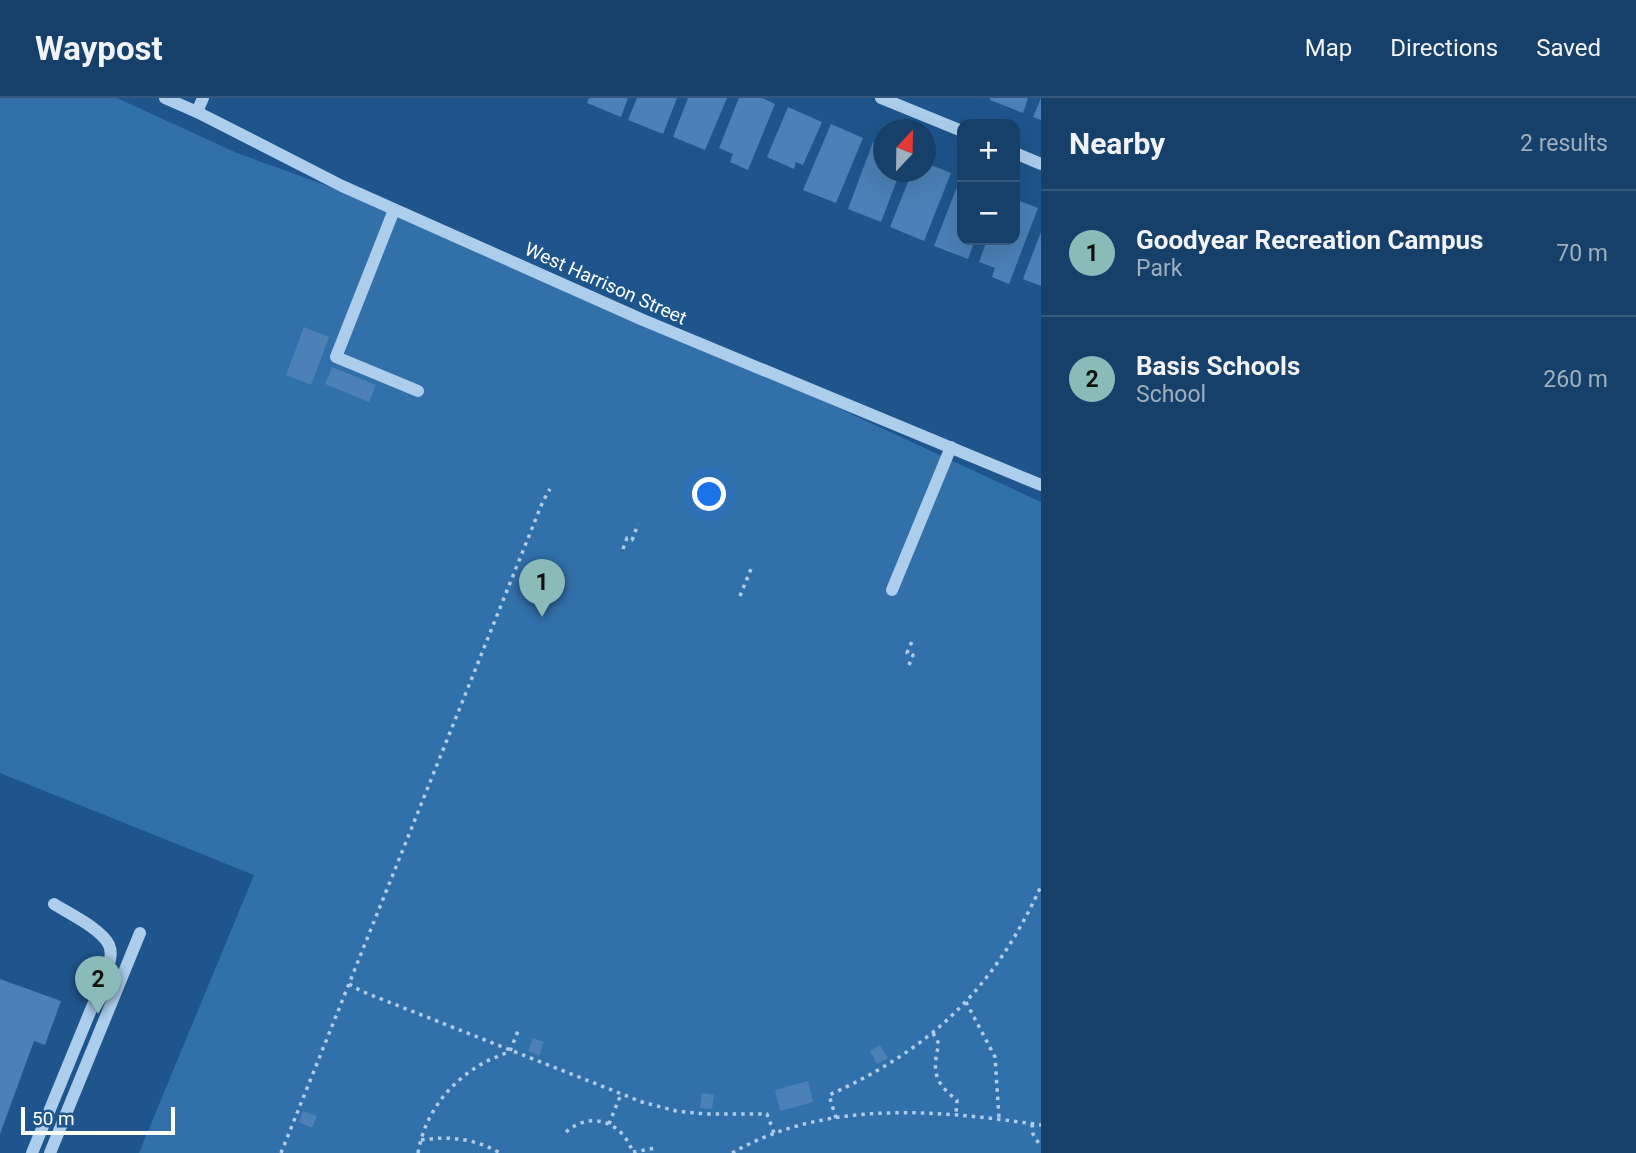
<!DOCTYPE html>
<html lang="en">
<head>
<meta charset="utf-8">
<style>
	body { margin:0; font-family:Roboto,sans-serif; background:#1f476f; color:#f1f3f6 }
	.controls { position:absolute; right:21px; top:21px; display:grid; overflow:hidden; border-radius:14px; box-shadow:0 7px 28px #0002 }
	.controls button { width:63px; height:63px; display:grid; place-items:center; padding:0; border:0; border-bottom:2px solid #35597d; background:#164069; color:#f1f3f6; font:35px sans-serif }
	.compass { position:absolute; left:873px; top:21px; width:63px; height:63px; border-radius:50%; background:#164069; box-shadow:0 7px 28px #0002; rotate:22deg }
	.scale { position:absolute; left:21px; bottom:18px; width:154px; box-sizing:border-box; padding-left:7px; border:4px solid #fff; border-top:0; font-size:19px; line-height:24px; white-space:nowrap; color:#fff; -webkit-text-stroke:5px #1e558c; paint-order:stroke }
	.you { position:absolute; left:710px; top:397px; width:24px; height:24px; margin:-18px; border:5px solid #fff; border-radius:50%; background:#1a73e8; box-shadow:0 0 0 10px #1a73e833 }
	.badge { display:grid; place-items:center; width:46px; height:46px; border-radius:50%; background:#8bbbb9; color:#111; font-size:23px; font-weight:700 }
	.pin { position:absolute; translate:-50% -58px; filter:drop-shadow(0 2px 4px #0008) }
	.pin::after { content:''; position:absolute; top:37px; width:24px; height:21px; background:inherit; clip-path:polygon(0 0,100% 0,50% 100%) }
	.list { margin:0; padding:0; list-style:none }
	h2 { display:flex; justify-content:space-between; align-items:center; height:91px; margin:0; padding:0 28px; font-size:30px }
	h2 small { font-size:23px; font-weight:400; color:#9eafc0 }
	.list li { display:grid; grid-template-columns:46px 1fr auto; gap:21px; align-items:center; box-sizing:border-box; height:126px; padding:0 28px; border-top:2px solid #35597d }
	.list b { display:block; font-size:26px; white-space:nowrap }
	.list p { margin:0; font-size:23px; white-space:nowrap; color:#9eafc0 }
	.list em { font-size:23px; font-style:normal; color:#9eafc0 }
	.map { position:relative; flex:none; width:1041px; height:1055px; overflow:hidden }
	header { display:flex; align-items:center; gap:42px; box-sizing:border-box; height:98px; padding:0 35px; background:#164069; border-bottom:2px solid #35597d }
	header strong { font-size:33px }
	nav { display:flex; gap:38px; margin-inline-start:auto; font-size:24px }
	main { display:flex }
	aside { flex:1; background:#164069 }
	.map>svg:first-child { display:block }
	.green { fill:#3270aa }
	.building { fill:#4b81b6 }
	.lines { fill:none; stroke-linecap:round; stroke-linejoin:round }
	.path { stroke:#accdec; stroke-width:3.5; stroke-dasharray:3.5 5; stroke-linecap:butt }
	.minor { stroke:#accdec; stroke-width:12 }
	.labels { text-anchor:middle; stroke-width:6; stroke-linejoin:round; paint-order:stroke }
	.street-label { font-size:19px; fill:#fff; stroke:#1e558c }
</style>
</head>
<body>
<header>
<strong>Waypost</strong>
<nav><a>Map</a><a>Directions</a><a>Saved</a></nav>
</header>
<main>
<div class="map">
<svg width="1041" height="1055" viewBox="0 0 1041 1055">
	<rect width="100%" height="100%" fill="#1e558c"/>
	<path class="green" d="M0 0H117L237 55 394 112 700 246 1041 404V1055H139L254 777 0 675Z"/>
	<g class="building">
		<path d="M589 0H628L621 19 587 5Z"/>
		<path d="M637 0H677L663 36 628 22Z"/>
		<path d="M688 0H727L705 52 673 39Z"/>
		<path d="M739 0H762L775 6 748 72 730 64 733 56 719 50Z"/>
		<path d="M990 0H1028L1023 15 990 2Z"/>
		<path d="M1041 0V22L1033 19Z"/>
		<path d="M788 9 822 24 803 67 796 64 794 71 767 59Z"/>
		<path d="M831 26 863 40 836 105 803 92Z"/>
		<path d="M873 44 884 48V74H900L881 124 848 111Z"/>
		<path d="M926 65 951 75 924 143 890 129 912 74H926Z"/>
		<path d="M962 76V142H975L968 161 934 148Z"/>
		<path d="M1015 101 1038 110 1009 186 992 179 995 170 979 164 987 142H1015Z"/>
		<path d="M1041 134V188L1023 181Z"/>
		<path d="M304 229 329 239 311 287 286 277Z"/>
		<path d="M332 269 376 287 369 304 325 286Z"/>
		<path d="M0 881 61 903 45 947 34 943 0 1036Z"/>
		<path d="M533 940 544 944 539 958 528 953Z"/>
		<path d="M880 947 888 960 877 966 870 953Z"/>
		<path d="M808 983 813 1004 780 1013 775 992Z"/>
		<path d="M702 995 714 997 712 1011 700 1010Z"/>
		<path d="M303 1013 317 1018 312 1030 299 1024Z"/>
	</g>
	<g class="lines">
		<g class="path">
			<path d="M623 451 627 440 632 442 638 426"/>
			<path d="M740 498 751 471"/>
			<path d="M909 567 913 557 907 555 913 541"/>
			<path d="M349 886 361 893 642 1004 676 1013 706 1016H767L774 1035"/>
			<path d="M966 904 995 959 999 1020"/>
			<path d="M933 935 939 946C932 972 934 985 957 1002L956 1016"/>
			<path d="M836 1020 829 997C931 951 994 891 1041 788"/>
			<path d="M609 1026 621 996"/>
			<path d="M1032 1026 1033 1036 1041 1049"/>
			<path d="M566 1034C591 1012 623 1024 633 1055"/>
			<path d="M421 1042C449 1038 474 1040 500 1055"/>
			<path d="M633 1054 656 1050"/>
			<path d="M281 1055 543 403 550 391"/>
			<path d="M418 1055C425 1015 449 984 485 964 493 960 502 957 510 953L518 933"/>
			<path d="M732 1055C826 1001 938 1012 1041 1027"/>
		</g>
		<g class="minor">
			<path d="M165 0 197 14 342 88 643 222 1041 387"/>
			<path d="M881 0 962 33"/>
			<path d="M197 14 203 0"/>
			<path d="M1015 55 1041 66"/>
			<path d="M394 112 336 259 418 293"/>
			<path d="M892 492 951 349"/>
			<path d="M32 1055 106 875C109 866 113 856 109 847 102 831 68 815 54 806"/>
			<path d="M50 1055 140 835"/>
		</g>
	</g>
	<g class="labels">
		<g class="street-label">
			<text transform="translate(606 185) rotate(24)" y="7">West Harrison Street</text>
		</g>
	</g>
</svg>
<div class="controls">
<button>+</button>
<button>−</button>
</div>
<svg class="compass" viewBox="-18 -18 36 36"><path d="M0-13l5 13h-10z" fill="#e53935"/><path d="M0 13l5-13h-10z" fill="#9eafc0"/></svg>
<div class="scale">50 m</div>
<div class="you"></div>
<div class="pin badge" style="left:542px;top:519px">1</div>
<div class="pin badge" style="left:98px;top:916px">2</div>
</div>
<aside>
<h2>Nearby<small>2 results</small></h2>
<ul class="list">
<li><span class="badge">1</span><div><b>Goodyear Recreation Campus</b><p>Park</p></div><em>70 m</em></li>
<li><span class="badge">2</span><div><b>Basis Schools</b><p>School</p></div><em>260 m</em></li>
</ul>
</aside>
</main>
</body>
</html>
